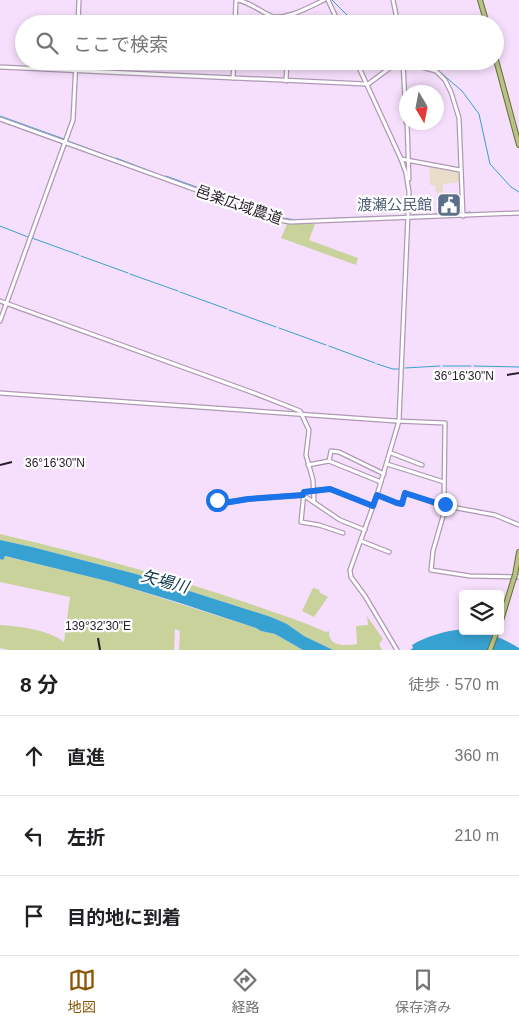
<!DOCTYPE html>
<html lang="ja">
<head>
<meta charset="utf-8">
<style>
	body { margin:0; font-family:Helvetica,"Noto Sans JP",sans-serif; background:#f6f6f6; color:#202124 }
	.controls { position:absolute; right:15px; bottom:15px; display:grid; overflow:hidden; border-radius:5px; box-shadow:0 2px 8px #0003 }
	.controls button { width:45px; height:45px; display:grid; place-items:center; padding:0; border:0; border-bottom:1px solid #e0e0e0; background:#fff; color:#202124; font:25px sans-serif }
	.compass { position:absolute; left:399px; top:85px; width:45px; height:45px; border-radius:50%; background:#fff; box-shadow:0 2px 8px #0003; rotate:170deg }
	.stop { position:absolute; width:15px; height:15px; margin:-11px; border:4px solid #1a73e8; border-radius:50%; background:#fff }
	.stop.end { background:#1a73e8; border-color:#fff; box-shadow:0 1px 5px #0008 }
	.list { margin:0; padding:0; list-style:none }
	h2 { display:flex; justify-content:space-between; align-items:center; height:65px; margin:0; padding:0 20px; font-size:21px }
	h2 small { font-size:16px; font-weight:400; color:#757577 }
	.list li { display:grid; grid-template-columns:32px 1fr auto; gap:15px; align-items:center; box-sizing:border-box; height:80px; padding:0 20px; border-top:1px solid #e0e0e0 }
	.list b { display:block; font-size:19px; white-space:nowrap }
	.list em { font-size:16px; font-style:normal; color:#757577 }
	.icon { flex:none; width:28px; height:28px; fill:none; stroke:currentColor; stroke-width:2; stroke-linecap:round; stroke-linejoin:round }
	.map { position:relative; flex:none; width:519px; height:650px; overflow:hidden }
	.search { position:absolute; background:#fff; box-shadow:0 2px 8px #0003; left:15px; right:15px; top:15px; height:55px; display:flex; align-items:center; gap:12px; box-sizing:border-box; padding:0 18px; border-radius:28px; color:#757577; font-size:19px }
	.sheet { height:305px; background:#fff }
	nav { display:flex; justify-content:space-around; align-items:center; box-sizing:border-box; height:70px; border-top:1px solid #e0e0e0; background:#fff; font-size:14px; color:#757577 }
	nav a { display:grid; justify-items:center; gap:2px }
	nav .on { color:#8a5504 }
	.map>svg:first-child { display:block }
	.education { fill:#e8ddc9 }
	.green { fill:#c9d29b }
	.water { fill:#37a1d1 }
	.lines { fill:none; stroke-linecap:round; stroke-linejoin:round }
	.stream { stroke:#37a1d1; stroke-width:1 }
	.minor-casing { stroke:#ae99b4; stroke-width:5.5 }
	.major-casing { stroke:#676d33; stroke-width:6 }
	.minor { stroke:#fff; stroke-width:3 }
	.major { stroke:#b8c188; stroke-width:4 }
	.major-bridge-casing { stroke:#676d33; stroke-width:6; stroke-linecap:butt }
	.major-bridge { stroke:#b8c188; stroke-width:4 }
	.route { stroke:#1a73e8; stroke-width:6 }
	.ticks { fill:none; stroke:#271e29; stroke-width:2 }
	.labels { text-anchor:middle; stroke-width:4.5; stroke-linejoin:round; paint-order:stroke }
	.street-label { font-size:15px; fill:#271e29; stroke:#fff }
	.service-label { font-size:15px; fill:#4e5e75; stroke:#fff; text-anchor:end }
	.water-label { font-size:16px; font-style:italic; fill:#07364a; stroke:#fff }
	.ticks-label { font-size:12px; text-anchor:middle; fill:#271e29; stroke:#fff; stroke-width:4.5; stroke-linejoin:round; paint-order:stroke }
</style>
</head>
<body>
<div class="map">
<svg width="519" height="650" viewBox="0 0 519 650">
	<rect width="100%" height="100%" fill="#f6dffc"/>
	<path class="education" d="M429 165 459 171 460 182 443 184V192L436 193 435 185H430Z"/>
	<g class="green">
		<path d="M287 224H315L309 240 358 258 356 265 281 238Z"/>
		<path d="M0 534C88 555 174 577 259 607 282 615 304 622 326 632L329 631C328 647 345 646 357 644L356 626 368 625 367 616 383 639 379 644 382 650H333L304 636 287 624 271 617 136 574 32 547 0 540Z"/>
		<path d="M4 556 111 582 256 628 261 631 275 634 303 650H179L180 631 175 629 174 650H9L0 648V625C19 626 49 630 64 642L70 597 0 582V559L3 560Z"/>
		<path d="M313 588 320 590 319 592 328 597 314 617 302 611Z"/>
	</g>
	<g class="water">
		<path d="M0 540 32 547 136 574 271 617 287 624 304 636 333 650H303L275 634 261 631 256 628 180 603 111 582 5 556 3 560 0 559Z"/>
		<path d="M463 629V631C486 631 499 636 519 648V650H410L413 648 412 645C427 636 445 631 463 629Z"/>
	</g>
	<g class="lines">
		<g class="stream">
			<path d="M332 0 356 24"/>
			<path d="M411 61 418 65 436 68"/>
			<path d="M440 72 462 91 479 114 490 164 511 187 519 192"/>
			<path d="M0 116 64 139"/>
			<path d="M68 141 114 158"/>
			<path d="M116 158 163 176"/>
			<path d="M166 176 213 193"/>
			<path d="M215 194 262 211"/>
			<path d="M264 212 283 218 295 220"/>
			<path d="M464 213 470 212"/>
			<path d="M413 215H420"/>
			<path d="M423 215 461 213"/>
			<path d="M375 217 402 216"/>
			<path d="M318 219 372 217"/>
			<path d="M0 226 28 237"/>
			<path d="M32 238 79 255"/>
			<path d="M81 256 128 273"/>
			<path d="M130 274 178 291"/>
			<path d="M180 292 227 309"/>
			<path d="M229 310 276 327"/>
			<path d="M279 328 326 345"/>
			<path d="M329 346 375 363"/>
			<path d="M377 364 393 369H400"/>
			<path d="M443 366H471"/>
			<path d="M474 366 519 367"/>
			<path d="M405 368 440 366"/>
		</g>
		<defs>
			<g id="minor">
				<path d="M238 0C251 3 260 11 271 16 285 21 311 6 324 0"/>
				<path d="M328 0 339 24"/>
				<path d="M393 0 398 24"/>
				<path d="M78 24 79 0"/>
				<path d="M235 24 236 0"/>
				<path d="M288 24V15"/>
				<path d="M356 61 401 159 406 173 409 192 399 421 377 495 350 570 351 577 365 596 397 650"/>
				<path d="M403 61 406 122"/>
				<path d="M407 61 414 65 436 71 445 80 451 92 459 118 463 216"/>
				<path d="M0 67 366 84"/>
				<path d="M233 78 234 61"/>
				<path d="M286 81 287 61"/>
				<path d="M367 85 399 61"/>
				<path d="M0 119 279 220 290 222 519 213"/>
				<path d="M407 122 409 179"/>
				<path d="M401 159 460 170"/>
				<path d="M0 301 254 393 300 411 309 430 306 455 313 480 314 502"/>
				<path d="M0 321 73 120 76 61"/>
				<path d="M0 393 396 421 445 423 444 501 446 506 495 515 519 525"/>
				<path d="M391 453 422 465"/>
				<path d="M329 461 331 451 339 452 384 474"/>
				<path d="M387 464 444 482"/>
				<path d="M308 465 329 461 381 482"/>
				<path d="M377 495 397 503H402L405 493 434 503 446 506 433 551 431 570 470 576 519 577"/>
				<path d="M217 500 224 503 248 499 303 495 340 520 365 530"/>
				<path d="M343 533 319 525 301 522 304 492 330 489 373 506"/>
				<path d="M361 541 389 552"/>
			</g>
			<g id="major">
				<path d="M480 0 487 24"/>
				<path d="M495 56 519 145"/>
				<path d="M515 575 519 552"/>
				<path d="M500 624 513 581"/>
				<path d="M490 650 497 631"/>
			</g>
		</defs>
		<use href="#minor" class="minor-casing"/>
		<use href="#major" class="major-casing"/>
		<use href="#minor" class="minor"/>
		<use href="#major" class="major"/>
		<defs>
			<path id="major-bridge" d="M513 581 515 575"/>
		</defs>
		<use href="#major-bridge" class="major-bridge-casing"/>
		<use href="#major-bridge" class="major-bridge"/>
	</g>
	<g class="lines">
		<path class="route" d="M217 500 224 503 248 499 303 495 304 492 330 489 373 506 377 495 397 503 402 504 405 493 446 506 445 504"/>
	</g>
	<path class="ticks" d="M507 375 519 373M0 465 12 462M98 638 100 650"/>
	<defs>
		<symbol id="civic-square" viewBox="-11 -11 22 22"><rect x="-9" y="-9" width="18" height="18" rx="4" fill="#5c6f8a" stroke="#fff"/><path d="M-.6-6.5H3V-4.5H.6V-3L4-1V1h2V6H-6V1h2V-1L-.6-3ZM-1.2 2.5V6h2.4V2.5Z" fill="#fff"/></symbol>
	</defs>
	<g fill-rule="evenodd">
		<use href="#civic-square" x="435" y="191" width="28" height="28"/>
	</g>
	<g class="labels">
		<g class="street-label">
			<text transform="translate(239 205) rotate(19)" y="5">邑楽広域農道</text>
		</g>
		<g class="service-label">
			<text x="432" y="210">渡瀬公民館</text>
		</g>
		<g class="water-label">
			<text transform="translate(165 581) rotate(15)" y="6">矢場川</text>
		</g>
	</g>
	<g class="ticks-label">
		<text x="464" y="380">36°16'30"N</text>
		<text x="55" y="467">36°16'30"N</text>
		<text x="98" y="630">139°32'30"E</text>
	</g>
</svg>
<div class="controls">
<button><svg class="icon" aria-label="layers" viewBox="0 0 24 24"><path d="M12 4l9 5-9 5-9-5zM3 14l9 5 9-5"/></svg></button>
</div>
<svg class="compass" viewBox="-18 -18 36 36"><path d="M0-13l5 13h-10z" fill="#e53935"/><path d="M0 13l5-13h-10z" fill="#757577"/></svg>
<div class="stop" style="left:217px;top:500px"></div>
<div class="stop end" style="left:445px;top:504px"></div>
<div class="search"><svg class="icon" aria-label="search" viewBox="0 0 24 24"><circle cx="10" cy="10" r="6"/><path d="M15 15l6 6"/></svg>ここで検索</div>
</div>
<section class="sheet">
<h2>8 分<small>徒歩 · 570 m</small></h2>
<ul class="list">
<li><svg class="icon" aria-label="ahead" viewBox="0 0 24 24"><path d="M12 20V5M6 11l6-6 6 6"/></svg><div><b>直進</b></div><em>360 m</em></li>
<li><svg class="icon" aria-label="left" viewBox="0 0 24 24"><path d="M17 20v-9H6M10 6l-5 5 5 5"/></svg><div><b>左折</b></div><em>210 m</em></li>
<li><svg class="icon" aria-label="arrive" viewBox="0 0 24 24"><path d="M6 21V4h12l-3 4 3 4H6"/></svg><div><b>目的地に到着</b></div></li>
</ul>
</section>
<nav>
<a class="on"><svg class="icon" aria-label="map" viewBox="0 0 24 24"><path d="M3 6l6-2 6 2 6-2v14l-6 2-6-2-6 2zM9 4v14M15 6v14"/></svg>地図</a>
<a><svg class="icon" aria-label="directions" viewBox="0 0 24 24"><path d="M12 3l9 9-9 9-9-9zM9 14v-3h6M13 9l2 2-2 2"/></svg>経路</a>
<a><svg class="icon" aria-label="saved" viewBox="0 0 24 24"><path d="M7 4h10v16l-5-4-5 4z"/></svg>保存済み</a>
</nav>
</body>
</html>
